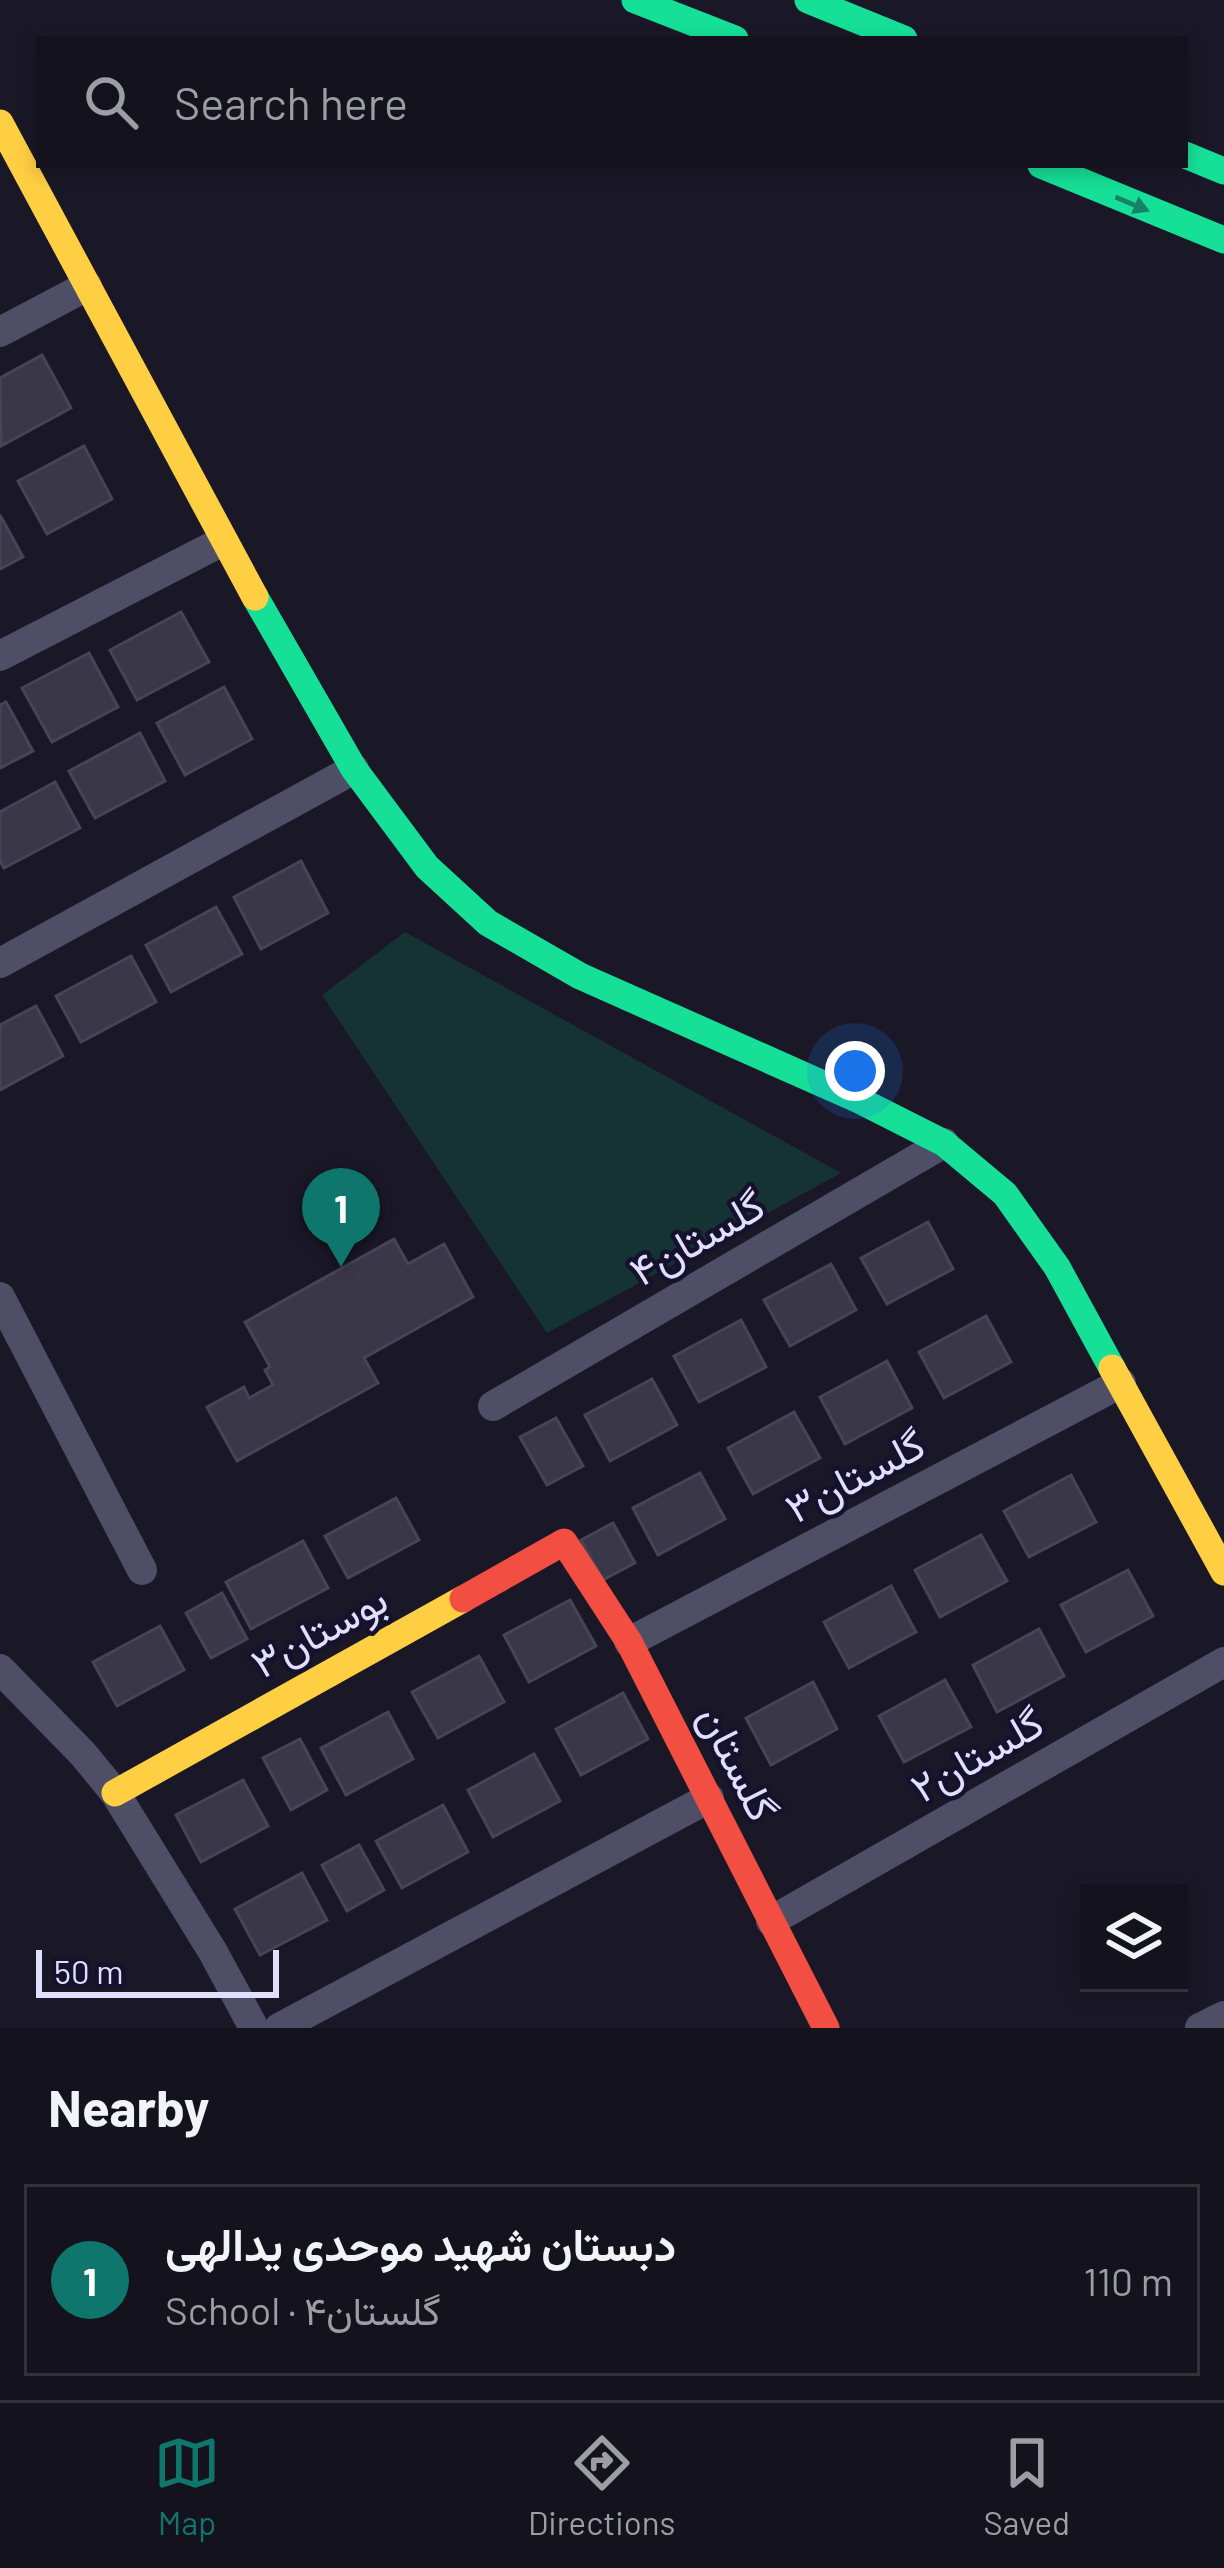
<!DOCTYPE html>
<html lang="en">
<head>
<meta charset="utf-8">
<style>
	body { margin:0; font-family:Barlow,Vazirmatn,sans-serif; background:#1d1b26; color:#f1f3f6 }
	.controls { position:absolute; right:36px; bottom:36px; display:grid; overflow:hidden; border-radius:0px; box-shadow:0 6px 18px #0003 }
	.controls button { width:108px; height:108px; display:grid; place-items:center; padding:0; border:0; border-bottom:3px solid #33323b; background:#14121d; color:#f1f3f6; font:60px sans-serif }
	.scale { position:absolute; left:36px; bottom:30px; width:243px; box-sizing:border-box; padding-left:12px; border:6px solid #e2dffe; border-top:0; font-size:33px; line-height:42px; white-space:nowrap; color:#e2dffe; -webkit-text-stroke:9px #16122d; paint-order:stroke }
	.you { position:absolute; left:855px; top:1071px; width:42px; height:42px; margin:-30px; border:9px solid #fff; border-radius:50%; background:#1a73e8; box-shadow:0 0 0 18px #1a73e833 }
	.badge { display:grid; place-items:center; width:78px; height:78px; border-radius:50%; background:#0f766e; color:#fff; font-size:39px; font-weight:700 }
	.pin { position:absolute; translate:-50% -99px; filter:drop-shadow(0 3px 6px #0008) }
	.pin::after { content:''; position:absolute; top:63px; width:42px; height:36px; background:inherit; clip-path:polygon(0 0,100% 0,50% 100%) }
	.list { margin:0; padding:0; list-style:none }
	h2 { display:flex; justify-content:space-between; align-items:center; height:156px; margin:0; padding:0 48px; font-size:51px }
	h2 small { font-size:39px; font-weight:400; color:#9d9ea4 }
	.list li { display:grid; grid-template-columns:78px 1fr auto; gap:36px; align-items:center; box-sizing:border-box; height:192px; margin:0 24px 24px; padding:0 24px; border:3px solid #33323b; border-radius:0px }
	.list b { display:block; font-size:45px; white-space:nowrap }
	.list p { margin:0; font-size:39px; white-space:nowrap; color:#9d9ea4 }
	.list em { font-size:39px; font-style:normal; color:#9d9ea4 }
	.icon { flex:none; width:66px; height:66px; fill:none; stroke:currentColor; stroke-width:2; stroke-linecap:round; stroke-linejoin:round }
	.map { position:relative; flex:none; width:1224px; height:2028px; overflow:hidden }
	.search { position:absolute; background:#14121d; box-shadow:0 6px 18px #0003; left:36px; right:36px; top:36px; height:132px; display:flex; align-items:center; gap:30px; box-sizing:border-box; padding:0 42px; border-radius:0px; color:#9d9ea4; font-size:45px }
	.sheet { height:372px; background:#14121d }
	nav { display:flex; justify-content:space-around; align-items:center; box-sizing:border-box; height:168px; border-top:3px solid #33323b; background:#14121d; font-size:33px; color:#9d9ea4 }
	nav a { display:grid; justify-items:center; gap:6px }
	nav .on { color:#0f766e }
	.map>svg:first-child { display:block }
	.green { fill:#163333 }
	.building { fill:#3a3748; stroke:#474359; stroke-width:3 }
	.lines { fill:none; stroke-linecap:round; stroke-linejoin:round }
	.street { stroke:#4f4e67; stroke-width:30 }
	.fast { stroke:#16e098; stroke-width:27 }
	.slow { stroke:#ffcf43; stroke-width:27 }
	.jam { stroke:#f24e42; stroke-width:27 }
	.oneway { fill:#168368 }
	.labels { text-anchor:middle; stroke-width:9; stroke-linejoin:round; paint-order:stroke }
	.street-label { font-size:42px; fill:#e2dffe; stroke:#16122d }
</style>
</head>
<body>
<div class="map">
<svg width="1224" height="2028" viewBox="0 0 1224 2028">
	<rect width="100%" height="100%" fill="#1a1827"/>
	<path class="green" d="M405 932 841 1173 547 1333 322 995Z"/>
	<g class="building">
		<path d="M42 355 71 408 1 446 0 378Z"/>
		<path d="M84 446 112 499 47 534 18 481Z"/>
		<path d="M0 515 23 557 0 569Z"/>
		<path d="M181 612 209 662 137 700 110 650Z"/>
		<path d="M89 653 118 707 52 742 22 688Z"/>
		<path d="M224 687 252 739 185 775 157 723Z"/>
		<path d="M6 702 33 751 0 768V705Z"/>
		<path d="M140 733 165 781 95 818 69 771Z"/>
		<path d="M55 782 80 828 4 868 0 861V812Z"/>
		<path d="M301 861 328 913 261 949 234 897Z"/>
		<path d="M216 907 242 954 171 992 146 945Z"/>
		<path d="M131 956 156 1002 81 1042 56 996Z"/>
		<path d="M36 1006 63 1056 0 1090V1025Z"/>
		<path d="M928 1222 953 1269 887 1304 861 1258Z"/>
		<path d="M394 1239 408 1264 444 1244 473 1297 364 1358 378 1383 237 1461 207 1407 244 1387 249 1398 273 1385 265 1370 270 1367 245 1322Z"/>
		<path d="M831 1264 856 1310 790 1346 764 1300Z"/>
		<path d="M986 1316 1011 1362 944 1398 919 1352Z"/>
		<path d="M741 1320 766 1367 699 1402 674 1356Z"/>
		<path d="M887 1361 912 1408 845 1444 820 1397Z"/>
		<path d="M652 1379 677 1425 610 1461 585 1415Z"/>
		<path d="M794 1412 820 1458 753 1494 728 1448Z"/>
		<path d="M556 1418 583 1466 547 1485 520 1437Z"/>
		<path d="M700 1473 725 1519 658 1555 633 1508Z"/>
		<path d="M1071 1475 1096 1522 1029 1557 1004 1511Z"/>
		<path d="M396 1498 419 1540 348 1578 325 1536Z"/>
		<path d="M613 1523 635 1563 603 1580 581 1540Z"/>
		<path d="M981 1535 1007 1581 940 1617 915 1570Z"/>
		<path d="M303 1541 328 1588 251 1629 226 1582Z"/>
		<path d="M1128 1570 1153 1616 1086 1652 1061 1605Z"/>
		<path d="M891 1586 916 1632 849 1668 824 1622Z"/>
		<path d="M222 1593 247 1639 211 1658 186 1613Z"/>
		<path d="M570 1600 596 1646 529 1682 504 1635Z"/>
		<path d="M160 1626 184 1670 117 1706 93 1662Z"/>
		<path d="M1039 1629 1064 1676 997 1712 973 1665Z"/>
		<path d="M479 1656 504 1702 438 1738 412 1692Z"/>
		<path d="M945 1680 971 1727 904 1762 879 1716Z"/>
		<path d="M813 1682 837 1729 771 1765 746 1718Z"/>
		<path d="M623 1693 648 1739 581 1775 556 1729Z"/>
		<path d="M388 1712 413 1759 346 1795 321 1748Z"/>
		<path d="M300 1739 327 1790 291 1810 263 1758Z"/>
		<path d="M534 1754 560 1801 493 1837 468 1790Z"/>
		<path d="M243 1780 268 1826 201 1862 176 1815Z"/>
		<path d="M443 1805 468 1852 402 1888 376 1841Z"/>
		<path d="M359 1845 384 1890 347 1911 322 1865Z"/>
		<path d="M302 1873 327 1920 260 1955 235 1909Z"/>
	</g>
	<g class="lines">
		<g class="street">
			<path d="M0 332 87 286"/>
			<path d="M0 656 223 541"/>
			<path d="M0 963 354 769"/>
			<path d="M0 1297 142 1570"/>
			<path d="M493 1406 944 1143"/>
			<path d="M629 1642 1121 1383"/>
			<path d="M0 1669 83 1754 115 1793 213 1952 254 2028"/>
			<path d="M771 1921 1224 1662"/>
			<path d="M279 2028 709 1798"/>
			<path d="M1200 2028 1224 2016"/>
		</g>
		<g class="fast">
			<path d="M635 0 735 39"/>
			<path d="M808 0 904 39"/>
			<path d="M1185 155 1224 171"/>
			<path d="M1041 165 1224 240"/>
			<path d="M255 597 354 769 427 867 488 923 580 976 859 1100 944 1143 1005 1194 1057 1267 1112 1368"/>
		</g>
		<g class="slow">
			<path d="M0 123 255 597"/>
			<path d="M1112 1368 1224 1572"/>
			<path d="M115 1793 463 1599"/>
		</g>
		<path class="jam" d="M463 1599 564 1542 629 1642 826 2028"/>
	</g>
	<defs><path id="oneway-solid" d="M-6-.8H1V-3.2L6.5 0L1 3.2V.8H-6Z" transform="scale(3)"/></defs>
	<use class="oneway" href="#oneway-solid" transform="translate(1132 204) rotate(23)"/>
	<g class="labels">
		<g class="street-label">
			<text transform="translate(697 1238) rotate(-30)" y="15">گلستان۴</text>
			<text transform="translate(855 1476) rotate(-28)" y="15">گلستان۳</text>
			<text transform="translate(319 1631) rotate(-29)" y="15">بوستان۳</text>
			<text transform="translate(977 1755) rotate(-30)" y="15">گلستان۲</text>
			<text transform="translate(738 1763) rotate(63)" y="15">گلستان</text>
		</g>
	</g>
</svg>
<div class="controls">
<button><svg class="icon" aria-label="layers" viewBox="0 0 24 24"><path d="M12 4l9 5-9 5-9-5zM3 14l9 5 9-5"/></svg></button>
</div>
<div class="scale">50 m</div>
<div class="you"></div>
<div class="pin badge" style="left:341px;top:1267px">1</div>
<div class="search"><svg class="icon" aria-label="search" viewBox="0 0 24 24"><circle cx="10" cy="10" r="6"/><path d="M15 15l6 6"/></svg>Search here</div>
</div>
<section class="sheet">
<h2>Nearby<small></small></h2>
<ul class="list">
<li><span class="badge">1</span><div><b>دبستان شهید موحدی یدالهی</b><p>School · گلستان۴</p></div><em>110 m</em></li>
</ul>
</section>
<nav>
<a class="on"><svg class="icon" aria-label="map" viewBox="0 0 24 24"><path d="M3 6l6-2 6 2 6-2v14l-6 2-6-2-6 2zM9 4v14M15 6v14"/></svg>Map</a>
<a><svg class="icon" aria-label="directions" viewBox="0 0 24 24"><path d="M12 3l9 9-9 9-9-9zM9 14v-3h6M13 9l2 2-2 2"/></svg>Directions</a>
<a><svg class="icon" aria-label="saved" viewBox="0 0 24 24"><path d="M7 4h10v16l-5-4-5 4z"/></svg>Saved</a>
</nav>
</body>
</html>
